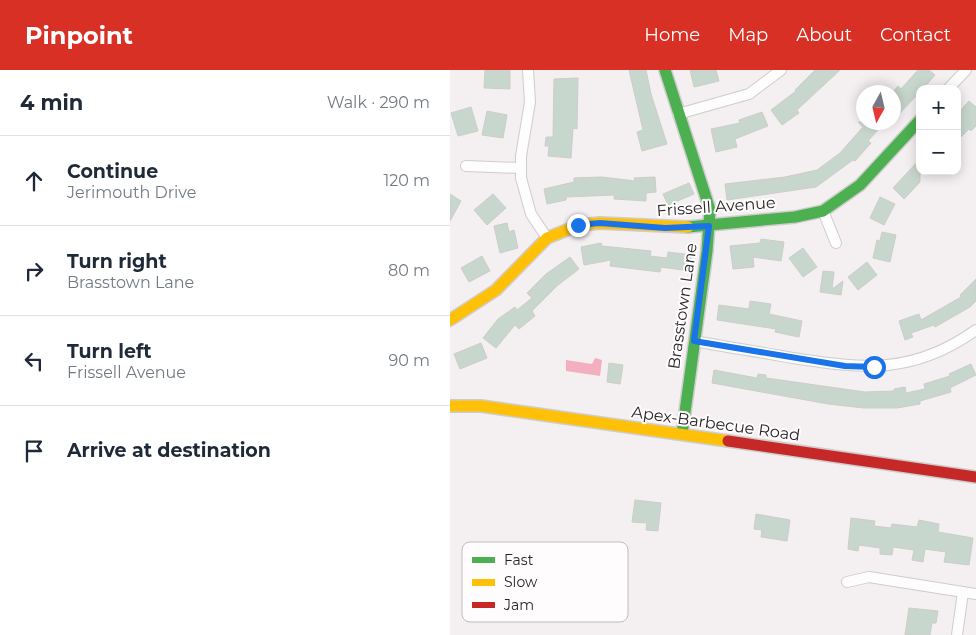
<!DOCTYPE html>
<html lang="en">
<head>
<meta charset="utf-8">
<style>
	body { margin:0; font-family:Montserrat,sans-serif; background:#f2f2f3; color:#1f2937 }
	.controls { position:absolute; right:15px; top:15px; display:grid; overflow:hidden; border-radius:10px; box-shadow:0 2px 12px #0003 }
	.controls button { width:45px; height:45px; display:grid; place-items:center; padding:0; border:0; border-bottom:1px solid #e0e1e3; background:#fff; color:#1f2937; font:25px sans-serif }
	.compass { position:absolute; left:406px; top:15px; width:45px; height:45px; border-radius:50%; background:#fff; box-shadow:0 2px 12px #0003; rotate:188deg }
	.stop { position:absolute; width:15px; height:15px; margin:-11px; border:4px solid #1a73e8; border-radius:50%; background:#fff }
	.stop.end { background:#1a73e8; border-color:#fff; box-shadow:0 1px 5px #0008 }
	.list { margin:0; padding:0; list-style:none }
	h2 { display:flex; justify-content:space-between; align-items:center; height:65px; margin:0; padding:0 20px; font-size:21px }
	h2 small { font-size:16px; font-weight:400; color:#747a83 }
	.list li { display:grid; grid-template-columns:32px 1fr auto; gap:15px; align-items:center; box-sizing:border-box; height:90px; padding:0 20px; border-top:1px solid #e0e1e3 }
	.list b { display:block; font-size:19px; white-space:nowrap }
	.list p { margin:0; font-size:16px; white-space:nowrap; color:#747a83 }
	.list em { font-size:16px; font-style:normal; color:#747a83 }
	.icon { flex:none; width:28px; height:28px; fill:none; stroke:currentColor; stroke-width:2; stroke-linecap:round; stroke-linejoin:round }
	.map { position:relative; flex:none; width:526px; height:565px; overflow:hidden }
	header { display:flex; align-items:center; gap:30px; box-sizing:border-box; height:70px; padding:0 25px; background:#d93025; color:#fff }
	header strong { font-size:24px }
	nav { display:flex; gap:28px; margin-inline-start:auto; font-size:18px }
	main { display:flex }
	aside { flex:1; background:#fff }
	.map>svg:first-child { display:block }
	.water { fill:#f3afbf }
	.building { fill:#c8d7cd; stroke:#cdcccc }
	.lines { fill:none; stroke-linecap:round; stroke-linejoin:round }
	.street-casing { stroke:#cfcccc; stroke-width:12 }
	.fast-casing { stroke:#cfcccc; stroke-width:14 }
	.slow-casing { stroke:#cfcccc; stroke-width:14 }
	.jam-casing { stroke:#cfcccc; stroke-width:14 }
	.street { stroke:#fdfdfd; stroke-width:10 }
	.fast { stroke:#4caf50; stroke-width:11 }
	.slow { stroke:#ffc107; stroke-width:11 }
	.jam { stroke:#c62828; stroke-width:11 }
	.route { stroke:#1a73e8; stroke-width:6 }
	.labels { text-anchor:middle; stroke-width:4; stroke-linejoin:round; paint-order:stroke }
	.street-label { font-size:16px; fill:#282525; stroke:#fefcfd }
	.key { fill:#fefcfd; stroke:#bebcbc; stroke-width:1 }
	.key-label { font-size:14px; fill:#282525 }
</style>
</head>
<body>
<header>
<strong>Pinpoint</strong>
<nav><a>Home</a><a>Map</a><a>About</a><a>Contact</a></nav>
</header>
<main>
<aside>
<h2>4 min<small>Walk · 290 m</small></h2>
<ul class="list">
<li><svg class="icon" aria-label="ahead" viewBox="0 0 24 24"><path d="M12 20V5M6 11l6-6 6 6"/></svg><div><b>Continue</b><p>Jerimouth Drive</p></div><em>120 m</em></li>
<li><svg class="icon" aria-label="right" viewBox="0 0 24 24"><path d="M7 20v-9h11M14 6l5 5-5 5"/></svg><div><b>Turn right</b><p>Brasstown Lane</p></div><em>80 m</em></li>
<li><svg class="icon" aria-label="left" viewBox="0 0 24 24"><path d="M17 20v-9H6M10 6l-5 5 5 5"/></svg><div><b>Turn left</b><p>Frissell Avenue</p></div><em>90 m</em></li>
<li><svg class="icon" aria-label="arrive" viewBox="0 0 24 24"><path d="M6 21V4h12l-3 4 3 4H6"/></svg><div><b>Arrive at destination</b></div></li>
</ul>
</aside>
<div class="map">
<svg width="526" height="565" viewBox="0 0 526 565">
	<rect width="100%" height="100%" fill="#f4eff0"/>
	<path class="water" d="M145 288 152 290 150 306 116 301V290L142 294Z"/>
	<g class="building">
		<path d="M35 0H60V19L34 18Z"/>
		<path d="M179 0H196L201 24 217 74 192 81 187 62 193 60Z"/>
		<path d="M240 0H266L269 11 244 17Z"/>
		<path d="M365 0H390L347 40 349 43 332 55 321 40 346 21 345 20Z"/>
		<path d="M468 0H479L485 5 473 19H470V22L448 45 444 40V21L448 16 451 19Z"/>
		<path d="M128 8 127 59 123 58 121 88 98 86 99 76H95L96 67H103L104 9Z"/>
		<path d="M519 31 526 37V56L521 61 519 59 507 71V44Z"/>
		<path d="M21 37 28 61 8 66 1 43Z"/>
		<path d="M37 41 57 45 53 68 32 65Z"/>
		<path d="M312 42 318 56 285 69 287 77 266 82 261 59 290 53 289 50Z"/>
		<path d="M408 52H435L418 71 421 73 405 91 403 90 366 117 277 130 275 114 335 107 367 100 390 83 413 57Z"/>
		<path d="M470 89V112L454 129 443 118Z"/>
		<path d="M152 107 185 111 184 108 205 107 206 122 196 123V131L164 129V125L116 127V130L97 134 94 119 124 112V108Z"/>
		<path d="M239 113 244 124 218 135 213 124Z"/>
		<path d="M0 124 11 131 0 151Z"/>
		<path d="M43 124 56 138 37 155 24 140Z"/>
		<path d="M430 127 445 134 434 155 420 148Z"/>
		<path d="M57 153 59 162 64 160 68 178 50 183 44 156Z"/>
		<path d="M432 162 446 165 440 192 423 188 427 170 430 171Z"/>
		<path d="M311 169 334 172 331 191 303 187 304 197 283 199 280 176 310 173Z"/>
		<path d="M151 173 152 176 201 181 200 186 217 188 218 182 242 185 240 201 211 197 210 202 160 196 161 190 134 195 131 177Z"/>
		<path d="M353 178 367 197 353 207 339 188Z"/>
		<path d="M32 186 40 201 19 212 11 198Z"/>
		<path d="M120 187 129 199 108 215 82 241 85 246 69 259 65 255 46 278 33 268 48 249 65 237 67 240 82 228 77 223 96 204Z"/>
		<path d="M417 192 427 205 408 220 398 207Z"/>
		<path d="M373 201 384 202 382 219 393 211 391 225 370 222Z"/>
		<path d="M526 209V231L520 237 485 257 484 255 461 263 463 267 455 270 449 251 469 244 471 250 511 227 510 225Z"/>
		<path d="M300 231 321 234 319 244 352 251 349 267 325 262 326 259 267 250 269 235 299 239Z"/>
		<path d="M31 273 37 288 10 299 4 284Z"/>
		<path d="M159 293 173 295 170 314 157 312Z"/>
		<path d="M521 294 526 305 500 318 501 322 470 331V334L447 338H414L378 334 262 313 264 300 307 308 308 304 316 305V308L415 322 444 321V319L455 317 456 323 475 319 474 314 500 306 499 304Z"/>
		<path d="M185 430 211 433 208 461 196 460 197 453 182 452Z"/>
		<path d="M306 444 340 450 337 471 311 467 312 460 304 459Z"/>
		<path d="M401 448 425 451 424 456 441 458 442 454 467 457 469 450 489 454 488 462 523 468 519 495 494 492 496 482 475 479 473 492 462 490 464 480 443 477 442 485 430 484V478L409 475 408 481 398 479Z"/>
		<path d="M459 538 488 541 486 553H482L480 565H455Z"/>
	</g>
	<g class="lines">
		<defs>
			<g id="street">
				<path d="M78 0 80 32 71 86V108L81 144 97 168"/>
				<path d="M498 19 516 0"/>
				<path d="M228 44 299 24 331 0"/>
				<path d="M16 96 70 98"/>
				<path d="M373 141 386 173"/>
				<path d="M244 271C277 277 310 282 343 288 414 299 463 305 526 260"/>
				<path d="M397 512 419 507 526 524"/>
				<path d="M507 565 513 522"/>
			</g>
			<g id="fast">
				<path d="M215 0 260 140 257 181 232 364"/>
				<path d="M238 157 345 147 373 141 410 115 470 50"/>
			</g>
			<g id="slow">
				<path d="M0 250 46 220 97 168 129 155 150 153 238 157"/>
				<path d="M0 336H31L278 371"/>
			</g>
			<path id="jam" d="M278 371 526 407"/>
		</defs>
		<use href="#street" class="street-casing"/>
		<use href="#fast" class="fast-casing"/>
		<use href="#slow" class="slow-casing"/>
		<use href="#jam" class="jam-casing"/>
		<use href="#street" class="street"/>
		<use href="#fast" class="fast"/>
		<use href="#slow" class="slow"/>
		<use href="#jam" class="jam"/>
	</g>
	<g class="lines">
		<path class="route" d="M128 155 150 153 215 158 259 156 244 271 395 296 424 297"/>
	</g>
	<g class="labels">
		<g class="street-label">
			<text transform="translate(266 136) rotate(-4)" y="6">Frissell Avenue</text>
			<text transform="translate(232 236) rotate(-82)" y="6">Brasstown Lane</text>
			<text transform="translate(266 353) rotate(8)" y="6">Apex-Barbecue Road</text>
		</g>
	</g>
	<rect x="12" y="472" width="166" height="80" rx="8" class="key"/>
	<rect x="22" y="487" width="23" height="6" fill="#4caf50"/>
	<rect x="22" y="509" width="23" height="7" fill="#ffc107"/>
	<rect x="22" y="532" width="23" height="6" fill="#c62828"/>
	<g class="key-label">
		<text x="54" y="495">Fast</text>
		<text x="54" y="517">Slow</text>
		<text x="54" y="540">Jam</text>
	</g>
</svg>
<div class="controls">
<button>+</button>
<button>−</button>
</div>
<svg class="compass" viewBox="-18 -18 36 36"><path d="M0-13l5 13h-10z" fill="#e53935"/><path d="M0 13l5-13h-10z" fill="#747a83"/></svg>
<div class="stop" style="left:424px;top:297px"></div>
<div class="stop end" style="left:128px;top:155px"></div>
</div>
</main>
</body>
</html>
